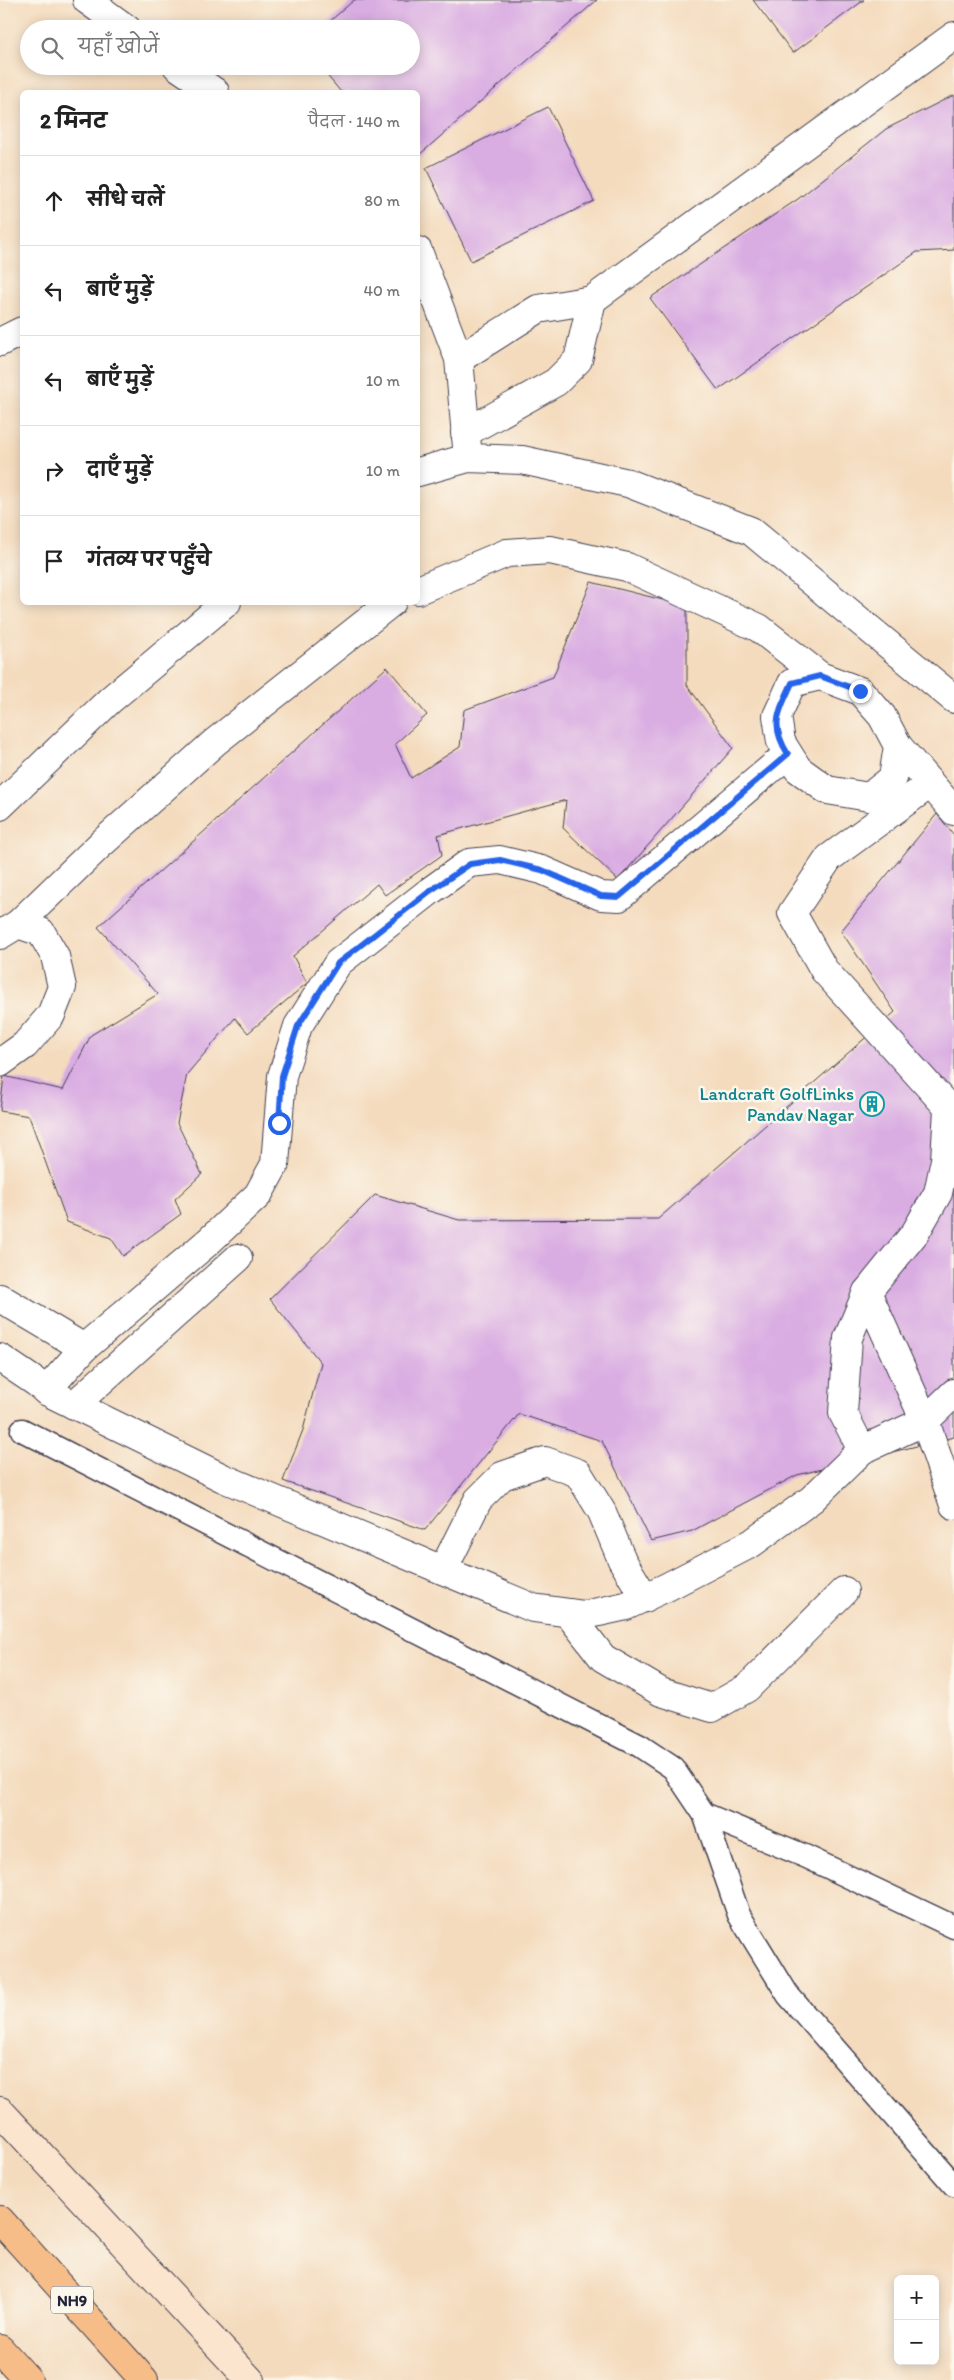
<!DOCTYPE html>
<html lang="hi">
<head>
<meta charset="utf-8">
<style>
	body { margin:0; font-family:Itim,"Playpen Sans Deva",sans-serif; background:#f2f2f2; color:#222 }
	.controls { position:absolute; right:15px; bottom:15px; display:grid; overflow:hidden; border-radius:8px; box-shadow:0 2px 12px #0003 }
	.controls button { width:45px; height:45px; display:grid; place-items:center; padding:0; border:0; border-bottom:1px solid #e0e0e0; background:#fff; color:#222; font:25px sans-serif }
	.stop { position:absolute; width:15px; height:15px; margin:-11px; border:4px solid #2563eb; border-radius:50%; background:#fff }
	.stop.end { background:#2563eb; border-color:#fff; box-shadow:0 1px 5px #0008 }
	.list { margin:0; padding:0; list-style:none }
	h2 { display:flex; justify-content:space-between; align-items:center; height:65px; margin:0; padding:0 20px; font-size:21px }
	h2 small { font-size:16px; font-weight:400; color:#767676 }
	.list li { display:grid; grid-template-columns:32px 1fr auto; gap:15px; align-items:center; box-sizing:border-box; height:90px; padding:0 20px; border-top:1px solid #e0e0e0 }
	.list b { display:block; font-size:19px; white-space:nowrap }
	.list em { font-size:16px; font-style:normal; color:#767676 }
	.icon { flex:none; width:28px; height:28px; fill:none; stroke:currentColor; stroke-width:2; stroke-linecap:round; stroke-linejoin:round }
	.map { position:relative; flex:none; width:954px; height:2380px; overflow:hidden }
	.search { position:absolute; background:#fff; box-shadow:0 2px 12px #0003; left:20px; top:20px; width:400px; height:55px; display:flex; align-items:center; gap:12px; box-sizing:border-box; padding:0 18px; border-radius:28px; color:#767676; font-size:19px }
	.panel { position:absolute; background:#fff; box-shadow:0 2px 12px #0003; left:20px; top:90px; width:400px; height:515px; border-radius:8px }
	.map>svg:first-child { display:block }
	.building { fill:#d9ace2 }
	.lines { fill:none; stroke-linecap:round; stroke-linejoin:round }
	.lane-casing { stroke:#423e4f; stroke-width:25 }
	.street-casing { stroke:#423e4f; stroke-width:30 }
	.secondary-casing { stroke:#423e4f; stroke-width:30 }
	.highway-casing { stroke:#423e4f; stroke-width:30 }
	.lane { stroke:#fff; stroke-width:22 }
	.street { stroke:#fff; stroke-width:28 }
	.secondary { stroke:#fce5cf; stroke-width:28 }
	.highway { stroke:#f7bd88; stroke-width:28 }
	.route { stroke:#2563eb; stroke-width:6 }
	.labels { text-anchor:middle; stroke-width:5; stroke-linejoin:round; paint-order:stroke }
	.shield { fill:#fbf7ec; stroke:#636270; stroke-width:1 }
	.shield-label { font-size:16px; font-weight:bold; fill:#22223b }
	.culture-label { font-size:18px; fill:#0d838f; stroke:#fbf7ec; text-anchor:end }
</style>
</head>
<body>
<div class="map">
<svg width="954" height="2380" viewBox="0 0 954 2380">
	<rect width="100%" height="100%" fill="#fbf7ec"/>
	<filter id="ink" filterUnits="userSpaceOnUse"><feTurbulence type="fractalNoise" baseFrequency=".02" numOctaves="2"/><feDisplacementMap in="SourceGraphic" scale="10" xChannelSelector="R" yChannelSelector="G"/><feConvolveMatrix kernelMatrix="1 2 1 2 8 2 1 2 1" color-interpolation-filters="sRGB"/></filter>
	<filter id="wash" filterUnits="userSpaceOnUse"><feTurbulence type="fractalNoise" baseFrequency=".0096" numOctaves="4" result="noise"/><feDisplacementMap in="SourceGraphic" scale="20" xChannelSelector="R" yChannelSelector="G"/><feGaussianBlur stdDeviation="1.12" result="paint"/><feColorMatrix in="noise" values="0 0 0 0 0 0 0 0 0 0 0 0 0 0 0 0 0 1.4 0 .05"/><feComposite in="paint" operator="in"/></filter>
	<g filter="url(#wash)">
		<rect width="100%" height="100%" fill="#f4dbbe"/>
		<g id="blocks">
			<g class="building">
				<path d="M354 0H597L418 156V92H341L319 66H411V29H321Z"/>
				<path d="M753 0H864L793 53Z"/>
				<path d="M954 95V250L917 252 718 390 650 298 798 199 886 129Z"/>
				<path d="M548 107 594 201 471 261 426 168Z"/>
				<path d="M591 582 687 606V685L733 748 618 880 563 828 566 800 438 835 442 855 385 895 377 884 293 956 307 983 248 1033 235 1018 187 1074 177 1123 202 1174 175 1199 181 1214 123 1256 111 1238 67 1222 29 1116 0 1111 4 1076 63 1090 91 1035 158 994 98 927 387 667 427 715 395 744 411 778 460 747 464 710 553 677Z"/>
				<path d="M937 814 954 835V1437L797 1475 692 1531 651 1541 602 1441 519 1414 425 1530 283 1481 303 1430 321 1363 270 1299 375 1195 459 1220 658 1219 895 1012 841 931Z"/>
			</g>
		</g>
	</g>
	<g filter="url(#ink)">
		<use href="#blocks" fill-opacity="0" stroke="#423e4f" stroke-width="1"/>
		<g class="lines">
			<defs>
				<g id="lane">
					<path d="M22 1430 640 1746 673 1768 704 1814 739 1915 788 1995 954 2185"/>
					<path d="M704 1814 807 1857 954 1927"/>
				</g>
				<g id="street">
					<path d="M87 0 127 29"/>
					<path d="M177 66 215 92"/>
					<path d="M418 251 459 359 468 458"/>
					<path d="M0 342 22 331"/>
					<path d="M459 359 538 309 592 300 954 36"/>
					<path d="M465 433 556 382 578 360 592 300"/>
					<path d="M418 472 468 458 522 460 628 483 751 531 954 699"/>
					<path d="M418 590 507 553 550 550 627 567 759 628 820 676"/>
					<path d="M820 676 860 691 882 716 898 746 893 778 869 797 827 790 798 769 781 742 777 716 792 683Z"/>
					<path d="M898 746 954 811"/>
					<path d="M930 784 829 858 792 913 824 970 954 1114"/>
					<path d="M0 806 110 700 227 602"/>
					<path d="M18 924 102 843 215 742 392 602"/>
					<path d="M0 935 18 924 41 932 55 956 62 987 51 1015 25 1045 0 1063"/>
					<path d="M867 1292 925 1421 954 1505"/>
					<path d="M0 1298 84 1348 209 1241 258 1195 275 1164 282 1076 298 1026 338 963 430 891 469 863 500 860 542 870 601 896 619 897 788 754"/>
					<path d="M0 1358 37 1383 46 1391 84 1348"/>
					<path d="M46 1391 223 1478 533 1608 585 1615 626 1606 667 1587 752 1543 812 1499 862 1450 925 1421 954 1393"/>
					<path d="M74 1405 238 1258"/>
					<path d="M862 1450 843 1413 848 1338 867 1292 915 1233 938 1193 945 1160 948 1109"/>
					<path d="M443 1570 478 1500 502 1476 545 1461 578 1473 602 1512 622 1560 645 1598"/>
					<path d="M568 1613 603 1658 661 1692 712 1708 747 1688 844 1591"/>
				</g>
				<path id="secondary" d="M0 2111 250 2380"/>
				<g id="highway">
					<path d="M0 2220 144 2380"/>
					<path d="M0 2349 28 2380"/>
				</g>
			</defs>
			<use href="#lane" class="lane-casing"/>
			<use href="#street" class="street-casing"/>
			<use href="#secondary" class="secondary-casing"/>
			<use href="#highway" class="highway-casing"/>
			<use href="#lane" class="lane"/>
			<use href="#street" class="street"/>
			<use href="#secondary" class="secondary"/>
			<use href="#highway" class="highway"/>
		</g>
	</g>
	<g class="lines" filter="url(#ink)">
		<path class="route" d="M279 1123 282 1076 298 1026 338 963 430 891 470 864 500 860 542 870 601 896 619 897 788 754C769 724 779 712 792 683L820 676 860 691"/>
	</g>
	<defs>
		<symbol id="building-ring" viewBox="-11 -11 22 22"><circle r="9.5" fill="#fbf7ec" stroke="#0f9aa8" stroke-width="1.5"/><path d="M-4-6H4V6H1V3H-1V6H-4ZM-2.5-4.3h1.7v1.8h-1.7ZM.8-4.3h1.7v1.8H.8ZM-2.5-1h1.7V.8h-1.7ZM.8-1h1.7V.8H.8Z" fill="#0f9aa8"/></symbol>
	</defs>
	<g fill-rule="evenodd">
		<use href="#building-ring" x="858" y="1090" width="28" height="28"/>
	</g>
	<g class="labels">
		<rect class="shield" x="51" y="2286.5" width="42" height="27" rx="4"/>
		<g class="shield-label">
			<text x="72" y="2306">NH9</text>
		</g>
		<g class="culture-label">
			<text x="854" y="1100">Landcraft GolfLinks<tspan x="854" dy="21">Pandav Nagar</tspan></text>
		</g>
	</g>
</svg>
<div class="controls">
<button>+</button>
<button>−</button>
</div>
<div class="stop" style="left:279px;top:1123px"></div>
<div class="stop end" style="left:860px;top:691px"></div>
<div class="search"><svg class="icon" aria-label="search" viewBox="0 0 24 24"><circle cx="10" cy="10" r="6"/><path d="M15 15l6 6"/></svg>यहाँ खोजें</div>
<section class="panel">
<h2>2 मिनट<small>पैदल · 140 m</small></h2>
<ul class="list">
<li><svg class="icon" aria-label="ahead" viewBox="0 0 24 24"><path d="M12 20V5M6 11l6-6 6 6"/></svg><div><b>सीधे चलें</b></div><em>80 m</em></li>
<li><svg class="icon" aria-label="left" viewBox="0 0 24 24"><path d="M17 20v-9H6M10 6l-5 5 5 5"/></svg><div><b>बाएँ मुड़ें</b></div><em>40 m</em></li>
<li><svg class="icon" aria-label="left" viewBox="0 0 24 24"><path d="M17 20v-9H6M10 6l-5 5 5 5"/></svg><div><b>बाएँ मुड़ें</b></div><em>10 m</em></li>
<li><svg class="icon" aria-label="right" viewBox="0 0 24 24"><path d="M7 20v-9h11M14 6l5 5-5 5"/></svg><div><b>दाएँ मुड़ें</b></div><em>10 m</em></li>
<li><svg class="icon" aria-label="arrive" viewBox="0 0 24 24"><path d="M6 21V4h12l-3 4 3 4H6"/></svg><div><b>गंतव्य पर पहुँचे</b></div></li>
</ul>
</section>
</div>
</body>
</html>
